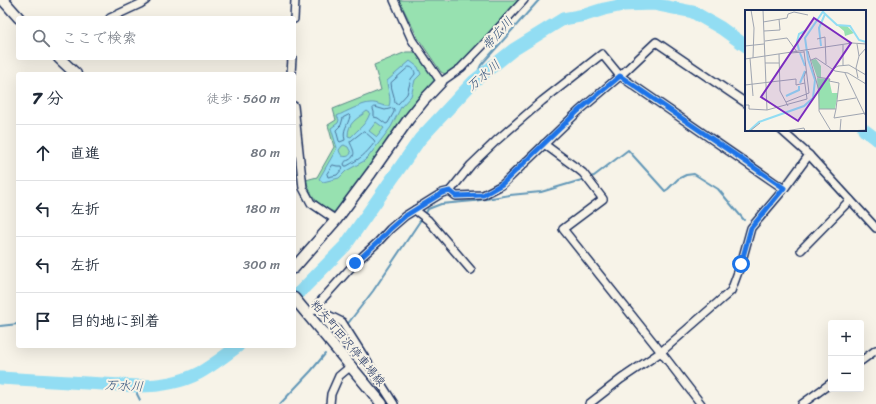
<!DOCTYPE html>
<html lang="ja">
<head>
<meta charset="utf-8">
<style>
	body { margin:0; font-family:Sriracha,"Klee One",sans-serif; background:#f2f2f3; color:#1f2937 }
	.controls { position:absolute; right:12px; bottom:12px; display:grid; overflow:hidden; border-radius:4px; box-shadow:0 4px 16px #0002 }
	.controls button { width:36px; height:36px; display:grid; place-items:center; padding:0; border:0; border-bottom:1px solid #e0e1e3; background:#fff; color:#1f2937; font:20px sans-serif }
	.stop { position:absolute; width:12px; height:12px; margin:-9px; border:3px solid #1a73e8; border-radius:50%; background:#fff }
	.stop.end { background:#1a73e8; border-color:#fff; box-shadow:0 1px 4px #0008 }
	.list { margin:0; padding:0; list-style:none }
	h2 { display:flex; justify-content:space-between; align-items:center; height:52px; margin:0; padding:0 16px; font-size:17px }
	h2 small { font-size:13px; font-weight:400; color:#747a83 }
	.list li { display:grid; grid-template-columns:26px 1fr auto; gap:12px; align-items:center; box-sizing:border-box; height:56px; padding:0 16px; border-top:1px solid #e0e1e3 }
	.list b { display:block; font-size:15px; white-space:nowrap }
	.list em { font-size:13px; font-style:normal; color:#747a83 }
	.icon { flex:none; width:22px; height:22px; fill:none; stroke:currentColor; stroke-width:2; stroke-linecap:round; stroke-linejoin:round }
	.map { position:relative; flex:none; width:876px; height:404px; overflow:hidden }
	.search { position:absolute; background:#fff; box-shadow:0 4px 16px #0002; left:16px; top:16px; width:280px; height:44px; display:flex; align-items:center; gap:10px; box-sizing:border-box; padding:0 14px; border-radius:4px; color:#747a83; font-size:15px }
	.panel { position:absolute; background:#fff; box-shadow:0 4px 16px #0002; left:16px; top:72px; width:280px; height:276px; border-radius:4px }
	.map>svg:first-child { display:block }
	.green { fill:#97e1b0; stroke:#598887 }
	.water { fill:#92ddf3; stroke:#6297b7; fill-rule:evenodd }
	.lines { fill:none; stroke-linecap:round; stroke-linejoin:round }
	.shore { stroke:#4b759a; stroke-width:1 }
	.stream { stroke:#6297b7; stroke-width:2 }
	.river { stroke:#92ddf3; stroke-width:13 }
	.street-casing { stroke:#1b2f5e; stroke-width:10 }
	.secondary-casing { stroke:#1b2f5e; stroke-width:13 }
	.street { stroke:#f7f3e8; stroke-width:7 }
	.secondary { stroke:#f7f3e8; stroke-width:10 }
	.route { stroke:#1a73e8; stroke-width:5 }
	.labels { text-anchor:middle; stroke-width:4; stroke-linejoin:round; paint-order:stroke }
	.street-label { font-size:12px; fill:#1b2f5e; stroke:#f7f3e8 }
	.water-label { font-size:13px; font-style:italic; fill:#33527c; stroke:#f7f3e8 }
	.inset-river { fill:none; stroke:#92ddf3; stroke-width:2 }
	.inset-road { fill:none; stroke:#9fa5b1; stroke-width:1 }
	.view { fill:#7b2cbf; fill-opacity:0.15; stroke:#7b2cbf; stroke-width:2 }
	.inset-edge { fill:none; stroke:#1b2f5e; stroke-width:2 }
</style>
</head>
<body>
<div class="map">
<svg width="876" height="404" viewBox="0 0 876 404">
	<rect width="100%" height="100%" fill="#f7f3e8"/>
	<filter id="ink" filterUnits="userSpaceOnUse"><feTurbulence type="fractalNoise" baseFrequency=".025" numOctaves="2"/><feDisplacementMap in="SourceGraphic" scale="8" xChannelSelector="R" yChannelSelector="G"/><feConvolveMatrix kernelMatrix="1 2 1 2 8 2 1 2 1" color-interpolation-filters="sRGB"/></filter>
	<g filter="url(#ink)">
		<g class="green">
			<path d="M399 0H519L478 46 448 74H445L441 72 418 38Z"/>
			<path d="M406 52H414L418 53 435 79 434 84 336 213C318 205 312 199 306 180L317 177 334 147 328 125 336 120 333 109 381 90 374 65Z"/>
		</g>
		<path class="water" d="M410 61 418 67 421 74 415 80 411 96 401 107 391 127 369 156 364 161 346 171 339 178 323 182 319 179 337 148 331 128 338 123 339 120 337 116C345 112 363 103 370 103 377 102 383 107 389 106 392 98 387 89 387 81ZM367 111 370 113C366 125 359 128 351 137L348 136C348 122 357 119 367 111ZM376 122 384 128 377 137 369 131ZM344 145 348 147 351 153C349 157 346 157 342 156L340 153 339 150 342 146Z"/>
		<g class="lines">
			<g class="shore">
				<path d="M409 67C413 67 415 71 415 74L411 79 407 94 398 104H396L395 103C395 96 391 90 391 83Z"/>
				<path d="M375 107 385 110 393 108 394 109V112L388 123 386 124 378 118 374 117V112L373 109Z"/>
				<path d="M349 115 350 116C348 126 342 129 345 140L340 142 339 141 336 130 341 125 343 118Z"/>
				<path d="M364 131 374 140 375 142C365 155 361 158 347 166H345L344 164C347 159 344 162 349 160 358 155 352 148 350 142Z"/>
				<path d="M333 165 337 166H342L343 168 337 175 328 177 327 174Z"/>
			</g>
			<g class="stream">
				<path d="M474 81 481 65 539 0"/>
				<path d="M590 177 594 176 628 150 665 191 668 189 678 179 686 175 694 174 718 189 744 220"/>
				<path d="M425 215 428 209 441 204 474 201 510 195 541 192 585 179"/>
				<path d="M0 326 18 324"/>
				<path d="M346 326 373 291 422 218"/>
				<path d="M338 336 343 329"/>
				<path d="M138 386 137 394 140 400"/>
				<path d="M280 404 311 371 325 354"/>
			</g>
			<g class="river">
				<path d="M864 130 876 139"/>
				<path d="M294 298 345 246 420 139 474 81 513 50 563 19 585 15 604 9 623 5 653 4 693 12 721 28 746 46"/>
				<path d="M0 378 138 386C159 386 180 383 199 373 212 366 226 355 238 346"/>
			</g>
			<defs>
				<g id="street">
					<path d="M394 0 412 40 441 82 461 68 485 43 524 0"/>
					<path d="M110 18 140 4 146 0"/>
					<path d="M294 19 295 0"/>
					<path d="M291 74 292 58"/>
					<path d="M294 106 303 188 311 203 336 220"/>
					<path d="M781 130 809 155 876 228"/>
					<path d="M544 144 578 169 583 173 603 199 563 229 661 352 701 404"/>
					<path d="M450 191 456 196 483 195 502 185 579 111 620 76 656 42 746 103"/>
					<path d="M415 210 428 220 471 270"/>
					<path d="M801 250 850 200"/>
					<path d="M314 308 342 322 394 404"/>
					<path d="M308 315 355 263 378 242 390 229 405 216 442 193 450 191 471 165 496 141 542 101 602 54 620 76 784 189"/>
					<path d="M861 361 876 350"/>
					<path d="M330 404 331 394 339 376 351 366"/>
					<path d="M589 404 621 379 661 352 731 291 741 264 751 228 784 189 809 155"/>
					<path d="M802 404 831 383"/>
				</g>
				<g id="secondary">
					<path d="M3 0 19 18"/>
					<path d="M59 58 76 74"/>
					<path d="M294 268 336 220 371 173 408 120 424 100 441 82"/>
					<path d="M294 298 382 404"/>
				</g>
			</defs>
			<use href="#street" class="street-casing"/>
			<use href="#secondary" class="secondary-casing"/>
			<use href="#street" class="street"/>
			<use href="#secondary" class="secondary"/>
		</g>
	</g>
	<g class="lines" filter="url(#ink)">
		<path class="route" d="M355 263 378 242 390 229 405 216 442 193 450 191 456 196 483 195 502 184 578 111 620 76 784 188 751 228 741 264"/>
	</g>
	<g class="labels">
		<g class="street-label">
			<text transform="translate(348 343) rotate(50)" y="4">粕矢町田沢停車場線</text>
		</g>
		<g class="water-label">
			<text transform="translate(497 33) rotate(-48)" y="5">帯広川</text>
			<text transform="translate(483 75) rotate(-41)" y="5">万水川</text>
			<text transform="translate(124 385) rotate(3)" y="5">万水川</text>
		</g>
	</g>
	<g transform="translate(745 10)">
		<rect width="121" height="121" fill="#f7f3e8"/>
		<path d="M93 16H102L109 23 100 26 99 21ZM71 49 76 56V67H72L66 50ZM72 68 84 69 87 83H93L90 99H74Z" fill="#97e1b0"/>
		<path class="inset-river" d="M78 2 92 15 105 16 114 30 121 32M76 36 74 18 80 4M54 40 52 32 54 24 60 21M55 43 60 56M55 73 60 61M41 86 54 80V76M4 121 14 112 59 96 68 88 70 70 63 49 60 28 79 0"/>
		<path class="inset-road" d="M6 0 9 18 8 48M18 0 22 100M18 12 42 8 43 4 49 2 63 5M19 21 35 20 34 9M72 29 80 27 81 54M20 31 42 28 52 42M112 34 114 46M0 36 19 34M63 41 74 81V101L86 121M45 43 59 42M34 44 35 81 43 96M5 48 8 86M0 49 107 33 121 34M66 50 71 48 90 61 103 63 121 74M20 53H34M98 55V35M88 59 93 56 104 55 121 65M100 63 120 105M72 67 85 69 84 71 94 73 91 99H74M113 68 111 58 114 46 121 38M0 75 51 69V75L60 73M92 91 111 88M41 92 64 83 59 41M0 95H4V99L22 100 62 89 59 67 61 61M91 99 89 108 121 103M5 121 15 113M40 121 59 118 60 121M95 121 96 109M104 121 121 120"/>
		<path class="view" d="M69 8 106 33 53 111 16 87Z"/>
		<rect width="121" height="121" class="inset-edge"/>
	</g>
</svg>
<div class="controls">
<button>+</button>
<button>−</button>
</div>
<div class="stop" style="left:741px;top:264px"></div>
<div class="stop end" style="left:355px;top:263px"></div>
<div class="search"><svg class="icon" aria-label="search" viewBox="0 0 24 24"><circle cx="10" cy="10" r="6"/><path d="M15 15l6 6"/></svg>ここで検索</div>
<section class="panel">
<h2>7 分<small>徒歩 · 560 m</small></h2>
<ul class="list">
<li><svg class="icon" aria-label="ahead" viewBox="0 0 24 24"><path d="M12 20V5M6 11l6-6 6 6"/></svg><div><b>直進</b></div><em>80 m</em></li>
<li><svg class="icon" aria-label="left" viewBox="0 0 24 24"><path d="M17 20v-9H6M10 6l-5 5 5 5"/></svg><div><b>左折</b></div><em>180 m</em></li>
<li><svg class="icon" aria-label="left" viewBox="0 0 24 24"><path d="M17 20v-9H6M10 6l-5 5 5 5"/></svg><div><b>左折</b></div><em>300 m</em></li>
<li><svg class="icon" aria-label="arrive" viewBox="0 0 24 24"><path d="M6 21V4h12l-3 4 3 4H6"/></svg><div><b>目的地に到着</b></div></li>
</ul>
</section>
</div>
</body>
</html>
